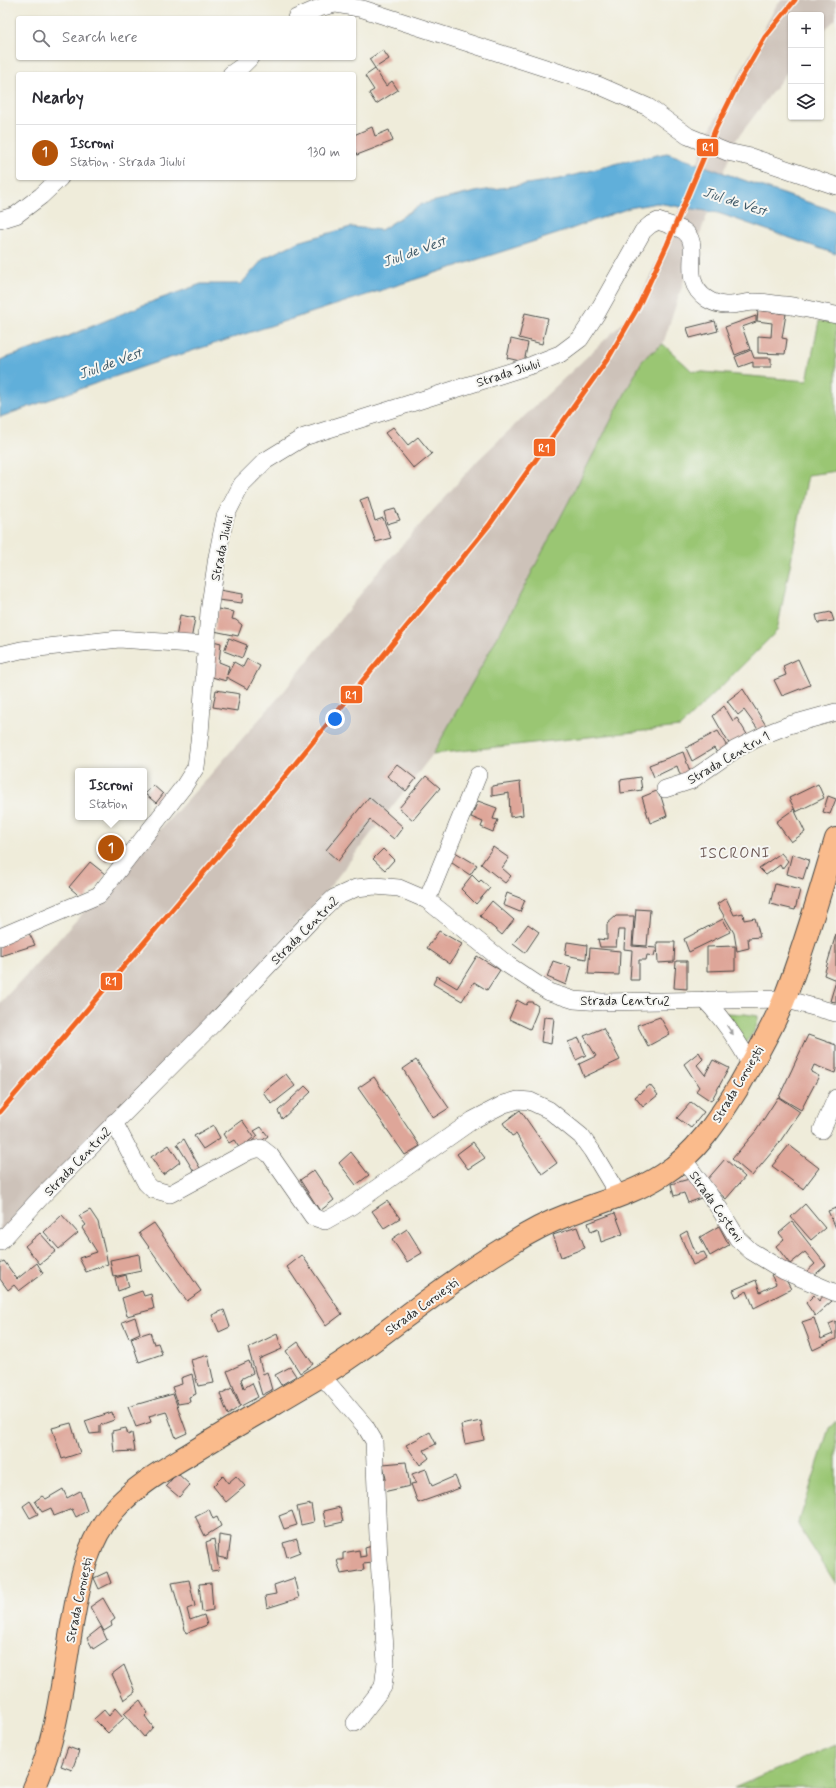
<!DOCTYPE html>
<html lang="en">
<head>
<meta charset="utf-8">
<style>
	body { margin:0; font-family:Mynerve,sans-serif; background:#f7f7f7; color:#2b2b33 }
	.controls { position:absolute; right:12px; top:12px; display:grid; overflow:hidden; border-radius:4px; box-shadow:0 1px 3px #0004 }
	.controls button { width:36px; height:36px; display:grid; place-items:center; padding:0; border:0; border-bottom:1px solid #e1e1e2; background:#fff; color:#2b2b33; font:20px sans-serif }
	.you { position:absolute; left:335px; top:719px; width:14px; height:14px; margin:-10px; border:3px solid #fff; border-radius:50%; background:#1a73e8; box-shadow:0 0 0 6px #1a73e833 }
	.badge { display:grid; place-items:center; width:26px; height:26px; border-radius:50%; background:#b45309; color:#fff; font-size:13px; font-weight:700 }
	.pin { position:absolute; translate:-50% -50%; border:2px solid #fff; box-shadow:0 1px 4px #0006 }
	.popup { position:absolute; left:75px; top:768px; width:72px; height:52px; box-sizing:border-box; display:grid; place-content:center; border-radius:4px; background:#fff; filter:drop-shadow(0 1px 3px #0005); font-size:13px; white-space:nowrap; color:#7c7c81 }
	.popup b { font-size:15px; color:#2b2b33 }
	.popup::after { content:''; position:absolute; left:50%; top:100%; margin-left:-8px; border:8px solid transparent; border-top-color:#fff }
	.list { margin:0; padding:0; list-style:none }
	h2 { display:flex; justify-content:space-between; align-items:center; height:52px; margin:0; padding:0 16px; font-size:17px }
	h2 small { font-size:13px; font-weight:400; color:#7c7c81 }
	.list li { display:grid; grid-template-columns:26px 1fr auto; gap:12px; align-items:center; box-sizing:border-box; height:56px; padding:0 16px; border-top:1px solid #e1e1e2 }
	.list b { display:block; font-size:15px; white-space:nowrap }
	.list p { margin:0; font-size:13px; white-space:nowrap; color:#7c7c81 }
	.list em { font-size:13px; font-style:normal; color:#7c7c81 }
	.icon { flex:none; width:22px; height:22px; fill:none; stroke:currentColor; stroke-width:2; stroke-linecap:round; stroke-linejoin:round }
	.map { position:relative; flex:none; width:836px; height:1788px; overflow:hidden }
	.search { position:absolute; background:#fff; box-shadow:0 1px 3px #0004; left:16px; top:16px; width:340px; height:44px; display:flex; align-items:center; gap:10px; box-sizing:border-box; padding:0 14px; border-radius:4px; color:#7c7c81; font-size:15px }
	.panel { position:absolute; background:#fff; box-shadow:0 1px 3px #0004; left:16px; top:72px; width:340px; height:108px; border-radius:4px }
	.map>svg:first-child { display:block }
	.industrial { fill:#cdc2b9 }
	.green { fill:#9ac673; stroke:#62784f }
	.water { fill:#60afda; stroke:#466d82 }
	.building { fill:#dea699 }
	.lines { fill:none; stroke-linecap:round; stroke-linejoin:round }
	.minor-casing { stroke:#484845; stroke-width:18 }
	.major-casing { stroke:#484845; stroke-width:24 }
	.minor { stroke:#fff; stroke-width:17 }
	.major { stroke:#fabb8c; stroke-width:22 }
	.rail-1-casing { stroke:#f6f6f2; stroke-width:8 }
	.rail-1 { stroke:#f26522; stroke-width:5 }
	.oneway { fill:#a0a0a0 }
	.labels { text-anchor:middle; stroke-width:4; stroke-linejoin:round; paint-order:stroke }
	.street-label { font-size:13px; fill:#2b2b2b; stroke:#f6f6f2 }
	.water-label { font-size:14px; font-style:italic; fill:#3e5968; stroke:#f6f6f2 }
	.quarter-label { font-size:15px; letter-spacing:1px; fill:#6a5652; stroke:#f6f6f2 }
	.line-badge { stroke:#f6f6f2; stroke-width:1.5 }
	.badge-label { font-size:11px; text-anchor:middle; font-weight:bold; fill:#fff }
</style>
</head>
<body>
<div class="map">
<svg width="836" height="1788" viewBox="0 0 836 1788">
	<rect width="100%" height="100%" fill="#f6f6f2"/>
	<filter id="ink" filterUnits="userSpaceOnUse"><feTurbulence type="fractalNoise" baseFrequency=".025" numOctaves="2"/><feDisplacementMap in="SourceGraphic" scale="8" xChannelSelector="R" yChannelSelector="G"/><feConvolveMatrix kernelMatrix="1 2 1 2 8 2 1 2 1" color-interpolation-filters="sRGB"/></filter>
	<filter id="wash" filterUnits="userSpaceOnUse"><feTurbulence type="fractalNoise" baseFrequency=".012" numOctaves="4" result="noise"/><feDisplacementMap in="SourceGraphic" scale="16" xChannelSelector="R" yChannelSelector="G"/><feGaussianBlur stdDeviation="0.9" result="paint"/><feColorMatrix in="noise" values="0 0 0 0 0 0 0 0 0 0 0 0 0 0 0 0 0 1.4 0 .05"/><feComposite in="paint" operator="in"/></filter>
	<g filter="url(#wash)">
		<rect width="100%" height="100%" fill="#efecda"/>
		<path class="industrial" d="M782 0H836V19L821 33V15H791V67L736 140 696 244 663 344 643 359 509 616 433 754 325 893 0 1246V1003L211 774 285 690 377 573 479 459 631 315 669 237 710 129 777 4Z"/>
		<g class="green">
			<path d="M819 321 836 323V471L808 475 777 631 680 727 433 754 509 616 643 359 663 344 692 371 807 381Z"/>
			<path d="M726 1013 745 1014 758 1016C759 1026 751 1037 744 1044Z"/>
			<path d="M836 1421V1584L798 1525 829 1428Z"/>
			<path d="M836 1744V1788H734Z"/>
		</g>
		<path class="water" d="M667 153C723 172 779 194 836 211V254L718 213 657 203 629 208 557 234 148 365 0 417V360L64 338 143 305 201 284H241L264 258 298 242 351 227 381 230 422 204 480 191 560 179 618 163Z"/>
		<g id="blocks">
			<g class="building">
				<path d="M383 50 389 59 375 68 369 59Z"/>
				<path d="M375 69 386 86 392 81 398 90 376 104 369 93 374 90 365 76Z"/>
				<path d="M372 127 375 136 389 130 393 141 357 155 354 148V135Z"/>
				<path d="M758 310 786 314 782 338 787 339 785 354 758 353V336L771 337 772 323 757 321Z"/>
				<path d="M525 313 548 318 542 344 519 338Z"/>
				<path d="M756 316V322L742 327 750 349 735 355 725 327Z"/>
				<path d="M715 321 718 331 690 338 687 328Z"/>
				<path d="M511 339 528 343 524 362 507 358Z"/>
				<path d="M751 350 754 358H771V367H753V362L739 367 735 357Z"/>
				<path d="M393 427 408 445 418 437 432 454 414 469 385 433Z"/>
				<path d="M368 497 375 521 383 518 391 538 376 542 360 500Z"/>
				<path d="M395 509 400 520 387 524 384 512Z"/>
				<path d="M219 590 243 594 242 603 218 600Z"/>
				<path d="M218 609 234 612 232 619 236 620 242 625 238 636 214 631Z"/>
				<path d="M831 612 834 621 818 623 816 615Z"/>
				<path d="M180 615 195 618 191 640 176 638Z"/>
				<path d="M229 638 247 645 242 658 224 651Z"/>
				<path d="M213 641 221 643 219 662 229 666 227 675 234 662 243 667 247 659 260 666 248 689 226 677V681L212 677Z"/>
				<path d="M798 659 810 685 782 696 774 680 786 675 783 666Z"/>
				<path d="M743 689 767 727 760 732 744 710 738 715 727 701Z"/>
				<path d="M216 690 240 694 237 711 213 707Z"/>
				<path d="M724 706 733 721 737 718 748 736 731 747 713 716Z"/>
				<path d="M718 731 729 750 719 756 714 748 692 761 686 748Z"/>
				<path d="M683 752 691 774 681 777 677 766 654 777 649 765Z"/>
				<path d="M397 764 416 779 406 791 387 776Z"/>
				<path d="M426 776 440 788 413 820 399 808Z"/>
				<path d="M640 777 642 790 621 793 620 780Z"/>
				<path d="M520 782 523 815 510 817 509 793 492 796V786Z"/>
				<path d="M818 784 824 798 796 812 789 798Z"/>
				<path d="M153 785 163 794 156 803 145 794Z"/>
				<path d="M659 790 667 816 650 823 642 797Z"/>
				<path d="M828 796 836 799 830 814 823 812Z"/>
				<path d="M369 797 403 827 394 839 370 820 338 861 326 850Z"/>
				<path d="M478 801 497 808 493 819 498 820 493 832 481 827 483 822 471 817Z"/>
				<path d="M794 809 805 832 791 842 776 822Z"/>
				<path d="M113 836 128 848 119 859 113 854 106 862 98 855Z"/>
				<path d="M493 847 509 858 502 868 511 876 505 883 481 864Z"/>
				<path d="M383 849 394 860 385 870 373 859Z"/>
				<path d="M455 852 477 865 470 875 449 861Z"/>
				<path d="M781 853 788 861 782 869 780 865 766 875 759 868Z"/>
				<path d="M792 854 809 860 803 879 787 874Z"/>
				<path d="M90 862 105 874 84 900 69 887Z"/>
				<path d="M472 875 479 882 481 880 490 888 476 904 461 889Z"/>
				<path d="M775 884 800 890 795 910 770 904Z"/>
				<path d="M507 893 525 900 520 912 503 905Z"/>
				<path d="M726 898 734 915 743 913 744 920 755 918 760 937 748 938 749 948 737 951 734 933 717 904Z"/>
				<path d="M492 901 514 920 502 935 480 916Z"/>
				<path d="M636 909 650 910 647 946 633 945Z"/>
				<path d="M616 916H634L632 946 656 948 654 956 647 955 646 960H639V980H630L632 950 624 949 625 930H618L616 947H600L598 939 607 940V924Z"/>
				<path d="M723 919 730 932 689 952 684 939Z"/>
				<path d="M528 924 539 932 525 953 513 944Z"/>
				<path d="M28 931 35 945 0 956V942Z"/>
				<path d="M439 931 462 944 450 964 427 948Z"/>
				<path d="M836 934V980L824 975Z"/>
				<path d="M567 942 587 945 586 959 565 955Z"/>
				<path d="M657 942H675L674 962 658 963Z"/>
				<path d="M735 946V970L707 971V947Z"/>
				<path d="M590 948 620 951 619 975 588 974Z"/>
				<path d="M477 956 500 970 487 990 474 982 462 1001 433 984 437 976 457 988Z"/>
				<path d="M553 961 571 967 566 985 547 977Z"/>
				<path d="M676 961H687V989L674 988Z"/>
				<path d="M836 981V1002L830 1001Z"/>
				<path d="M517 1000 526 1005 528 1002H532L538 1006 537 1012 530 1029 509 1019Z"/>
				<path d="M544 1017 554 1018 551 1044 541 1042Z"/>
				<path d="M660 1017 670 1034 648 1046 637 1025Z"/>
				<path d="M603 1028 620 1060 584 1077 579 1064 596 1056 584 1036Z"/>
				<path d="M808 1035 836 1045V1069L835 1073 814 1065 811 1072 819 1076 801 1110 779 1097Z"/>
				<path d="M579 1038 586 1055 576 1060 568 1042Z"/>
				<path d="M699 1052 703 1059 697 1065 705 1075 713 1060 729 1068 711 1101 696 1091 699 1087 684 1064Z"/>
				<path d="M416 1060 449 1108 433 1118 403 1069Z"/>
				<path d="M286 1074 295 1086 272 1104 263 1092Z"/>
				<path d="M374 1077 420 1146 405 1155 358 1088Z"/>
				<path d="M650 1085 658 1095 643 1107 635 1097Z"/>
				<path d="M305 1086 311 1092 282 1119 278 1111Z"/>
				<path d="M778 1097 800 1112 777 1146 752 1176 732 1159 756 1131Z"/>
				<path d="M691 1102 704 1112 691 1128 677 1118Z"/>
				<path d="M520 1110 557 1163 542 1174 516 1134 512 1136 503 1123Z"/>
				<path d="M242 1120 254 1137 240 1149 234 1140 229 1143 223 1134Z"/>
				<path d="M213 1125 220 1138 203 1149 194 1136Z"/>
				<path d="M261 1127 268 1136 254 1147 251 1142 258 1136 254 1131Z"/>
				<path d="M184 1139 201 1170 195 1173 177 1144Z"/>
				<path d="M473 1142 485 1158 468 1169 457 1154Z"/>
				<path d="M169 1145 180 1162 163 1175 151 1157Z"/>
				<path d="M789 1145 819 1168 803 1189 772 1166Z"/>
				<path d="M351 1152 369 1175 356 1185 339 1163Z"/>
				<path d="M725 1159 745 1177 726 1199 706 1181Z"/>
				<path d="M314 1170 334 1200 320 1211 300 1180Z"/>
				<path d="M693 1178 701 1198 688 1203 684 1193 674 1196 671 1184Z"/>
				<path d="M387 1201 400 1218 384 1228 372 1211Z"/>
				<path d="M805 1204 825 1228 811 1240 791 1217Z"/>
				<path d="M836 1208V1228L828 1211Z"/>
				<path d="M90 1210 98 1222 108 1264 86 1272 79 1258 97 1252 82 1228 86 1225 79 1216Z"/>
				<path d="M615 1213 623 1234 601 1242 598 1229 591 1232 588 1223Z"/>
				<path d="M62 1215 78 1233 59 1249 44 1232Z"/>
				<path d="M792 1222 826 1265 810 1279 805 1273 815 1264 805 1252 790 1264 776 1246 784 1239 779 1233Z"/>
				<path d="M154 1223 201 1291 187 1301 139 1233Z"/>
				<path d="M719 1226 729 1245 710 1256 700 1237Z"/>
				<path d="M577 1227 585 1248 561 1257 553 1235Z"/>
				<path d="M407 1229 422 1253 407 1262 392 1239Z"/>
				<path d="M687 1231 696 1254 704 1252 707 1258 693 1265 680 1235Z"/>
				<path d="M40 1233 56 1251 40 1264 25 1246Z"/>
				<path d="M139 1254 141 1271 113 1277 110 1260Z"/>
				<path d="M302 1255 342 1314 326 1326 287 1267Z"/>
				<path d="M4 1261 17 1279 37 1263 43 1273 19 1291 14 1285 8 1290 0 1279V1263Z"/>
				<path d="M781 1271 791 1289 754 1308 747 1291 736 1297 733 1290 756 1280 760 1292 776 1284 771 1275Z"/>
				<path d="M126 1275 129 1287 118 1291 115 1278Z"/>
				<path d="M142 1291 144 1296 151 1294 154 1309 127 1316 122 1298Z"/>
				<path d="M814 1295 819 1301 824 1295 832 1301 815 1316 806 1303Z"/>
				<path d="M224 1310 230 1327 219 1332 212 1315Z"/>
				<path d="M135 1317 140 1333 129 1338 122 1322Z"/>
				<path d="M814 1318 821 1339 833 1334 829 1324 836 1321V1339L813 1350 802 1322Z"/>
				<path d="M150 1332 154 1344 158 1343 162 1354 139 1362 131 1338Z"/>
				<path d="M277 1334 282 1349 259 1359 263 1374 267 1372 272 1390 262 1395 248 1348Z"/>
				<path d="M298 1342 313 1364 300 1373 286 1351Z"/>
				<path d="M208 1355 214 1383 198 1386 191 1360Z"/>
				<path d="M249 1361 253 1373 241 1379 244 1388 252 1383 258 1397 241 1406 227 1371Z"/>
				<path d="M290 1367 296 1376 281 1385 275 1375Z"/>
				<path d="M192 1374 196 1394 189 1397 190 1402 178 1404 172 1387 182 1384 181 1378Z"/>
				<path d="M232 1388 240 1406 228 1415 220 1394Z"/>
				<path d="M173 1394 187 1433 176 1438 166 1411 149 1416 151 1422 136 1427 128 1407Z"/>
				<path d="M112 1412 114 1420 100 1425V1433L90 1434 85 1421Z"/>
				<path d="M481 1421 484 1440 465 1444 461 1425Z"/>
				<path d="M71 1423 80 1453 62 1459 52 1428Z"/>
				<path d="M126 1428 128 1435 132 1433 135 1451 114 1452 112 1431Z"/>
				<path d="M430 1432 436 1444 424 1450 429 1458 420 1465 406 1445Z"/>
				<path d="M406 1462 410 1486 383 1492 381 1479H386L383 1464Z"/>
				<path d="M426 1469 432 1486 455 1476 460 1488 418 1503 411 1484 416 1483 412 1474Z"/>
				<path d="M177 1473 190 1485 179 1497 166 1486Z"/>
				<path d="M223 1476 228 1483 236 1476 245 1486 226 1502 213 1486Z"/>
				<path d="M63 1489 67 1498 80 1491 87 1511 76 1517 72 1509 54 1516 51 1508 42 1512 35 1501 42 1496 46 1499Z"/>
				<path d="M30 1501 38 1514 30 1518 23 1506Z"/>
				<path d="M311 1504 314 1522 301 1525 297 1507Z"/>
				<path d="M340 1507 343 1522 326 1526 323 1511Z"/>
				<path d="M209 1509 213 1519 217 1517 221 1526 205 1536 195 1516Z"/>
				<path d="M292 1511 297 1525 284 1529 279 1516Z"/>
				<path d="M219 1535 231 1537 228 1559 218 1557Z"/>
				<path d="M214 1539 219 1570 211 1571 206 1542Z"/>
				<path d="M297 1539 300 1552 287 1557 283 1543Z"/>
				<path d="M372 1546 373 1563 363 1564 364 1570 341 1574 337 1560H343V1553L359 1550 360 1557 366 1556 365 1548Z"/>
				<path d="M107 1572 111 1583 99 1589 94 1578Z"/>
				<path d="M294 1578 299 1598 267 1608 265 1596 276 1594 274 1585Z"/>
				<path d="M189 1580 195 1606 187 1609 190 1620 204 1615 207 1625 186 1633 172 1583Z"/>
				<path d="M211 1583 213 1610 202 1612 199 1584Z"/>
				<path d="M103 1598 115 1619 111 1622 112 1626 104 1631 90 1607Z"/>
				<path d="M101 1627 107 1640 93 1649 87 1638Z"/>
				<path d="M124 1665 135 1692 124 1700 112 1674Z"/>
				<path d="M140 1700 148 1713 145 1716 153 1727 144 1737 124 1714Z"/>
				<path d="M115 1708 124 1718 108 1733 94 1719 104 1710 109 1716Z"/>
				<path d="M68 1747 79 1751 72 1770 61 1766Z"/>
			</g>
		</g>
	</g>
	<g filter="url(#ink)">
		<use href="#blocks" fill-opacity="0" stroke="#484845" stroke-width="1"/>
		<g class="lines">
			<defs>
				<g id="minor">
					<path d="M296 18 319 8 335 4 363 9 598 85 648 107 688 136 727 152 751 157 836 186"/>
					<path d="M231 74 241 67 250 58"/>
					<path d="M0 220 16 215 41 196 60 178"/>
					<path d="M0 655 21 650 119 639 206 645"/>
					<path d="M665 789 690 781 736 749 766 734 789 725 836 712"/>
					<path d="M427 900 478 775"/>
					<path d="M0 937 99 895 184 786 196 767 200 733 209 612 217 557 225 517 242 484 265 461 304 437 532 365 560 354 580 339 597 313 643 231 650 225 658 221C665 224 677 226 684 231 704 245 677 279 707 299 725 310 737 303 754 302 764 302 775 304 785 305 802 307 819 312 836 315"/>
					<path d="M705 1000C724 1020 738 1041 751 1065"/>
					<path d="M114 1122 146 1183 152 1189 170 1194 249 1151 261 1148 270 1155 313 1217 325 1221 350 1207 473 1120 504 1104 518 1100 530 1101 549 1110 581 1136 592 1151 619 1196"/>
					<path d="M822 1130 836 1098"/>
					<path d="M684 1160 719 1208 738 1239 751 1251 784 1271 836 1293"/>
					<path d="M0 1242 43 1195 216 1021 314 917 334 898 356 888 375 886 399 888 427 900 508 965 549 992 574 1000 602 1002 784 999 836 1013"/>
					<path d="M322 1376 365 1426 374 1441 379 1560 386 1663 383 1687 355 1723"/>
				</g>
				<path id="major" d="M34 1788C59 1735 63 1671 74 1614 81 1576 88 1540 114 1510 134 1487 162 1471 188 1455 230 1429 272 1405 314 1380 354 1357 391 1327 428 1300 455 1280 483 1261 511 1244 529 1232 549 1222 570 1214 601 1202 634 1193 662 1175 696 1154 718 1120 739 1086 755 1057 773 1028 785 997 805 946 820 892 836 839"/>
			</defs>
			<use href="#minor" class="minor-casing"/>
			<use href="#major" class="major-casing"/>
			<use href="#minor" class="minor"/>
			<use href="#major" class="major"/>
			<defs>
				<path id="rail-1" d="M0 1112 273 791 490 524 609 357 638 307 667 245 716 128 739 82 765 37 795 0"/>
			</defs>
			<use href="#rail-1" class="rail-1-casing"/>
			<use href="#rail-1" class="rail-1"/>
		</g>
		<defs><path id="oneway-solid" d="M-6-.8H1V-3.2L6.5 0L1 3.2V.8H-6Z"/></defs>
		<use class="oneway" href="#oneway-solid" transform="translate(730 1030) rotate(55)"/>
	</g>
	<g class="labels">
		<g class="street-label">
			<text transform="translate(508 372) rotate(-18)" y="5">Strada Jiului</text>
			<text transform="translate(221 548) rotate(-78)" y="5">Strada Jiului</text>
			<text transform="translate(728 757) rotate(-30)" y="5">Strada Centru 1</text>
			<text transform="translate(304 930) rotate(-45)" y="5">Strada Centru2</text>
			<text x="625" y="1005">Strada Centru2</text>
			<text transform="translate(737 1084) rotate(-59)" y="5">Strada Coroiești</text>
			<text transform="translate(77 1161) rotate(-46)" y="5">Strada Centru2</text>
			<text transform="translate(717 1206) rotate(55)" y="5">Strada Coșteni</text>
			<text transform="translate(421 1306) rotate(-36)" y="5">Strada Coroiești</text>
			<text transform="translate(78 1600) rotate(-78)" y="5">Strada Coroiești</text>
		</g>
		<g class="water-label">
			<text transform="translate(735 201) rotate(18)" y="5">Jiul de Vest</text>
			<text transform="translate(414 251) rotate(-20)" y="5">Jiul de Vest</text>
			<text transform="translate(110 363) rotate(-20)" y="5">Jiul de Vest</text>
		</g>
		<g class="quarter-label">
			<text x="735" y="858">ISCRONI</text>
		</g>
	</g>
	<g class="line-badge">
		<rect x="696" y="138" width="23" height="19" rx="4" fill="#f26522"/>
		<rect x="533" y="438" width="23" height="19" rx="4" fill="#f26522"/>
		<rect x="340" y="685" width="23" height="19" rx="4" fill="#f26522"/>
		<rect x="100" y="972" width="23" height="19" rx="4" fill="#f26522"/>
	</g>
	<g class="badge-label">
		<text x="708" y="151">R1</text>
		<text x="544" y="452">R1</text>
		<text x="351" y="699">R1</text>
		<text x="111" y="985">R1</text>
	</g>
</svg>
<div class="controls">
<button>+</button>
<button>−</button>
<button><svg class="icon" aria-label="layers" viewBox="0 0 24 24"><path d="M12 4l9 5-9 5-9-5zM3 14l9 5 9-5"/></svg></button>
</div>
<div class="you"></div>
<div class="pin badge" style="left:111px;top:848px">1</div>
<div class="popup"><b>Iscroni</b>Station</div>
<div class="search"><svg class="icon" aria-label="search" viewBox="0 0 24 24"><circle cx="10" cy="10" r="6"/><path d="M15 15l6 6"/></svg>Search here</div>
<section class="panel">
<h2>Nearby<small></small></h2>
<ul class="list">
<li><span class="badge">1</span><div><b>Iscroni</b><p>Station · Strada Jiului</p></div><em>130 m</em></li>
</ul>
</section>
</div>
</body>
</html>
